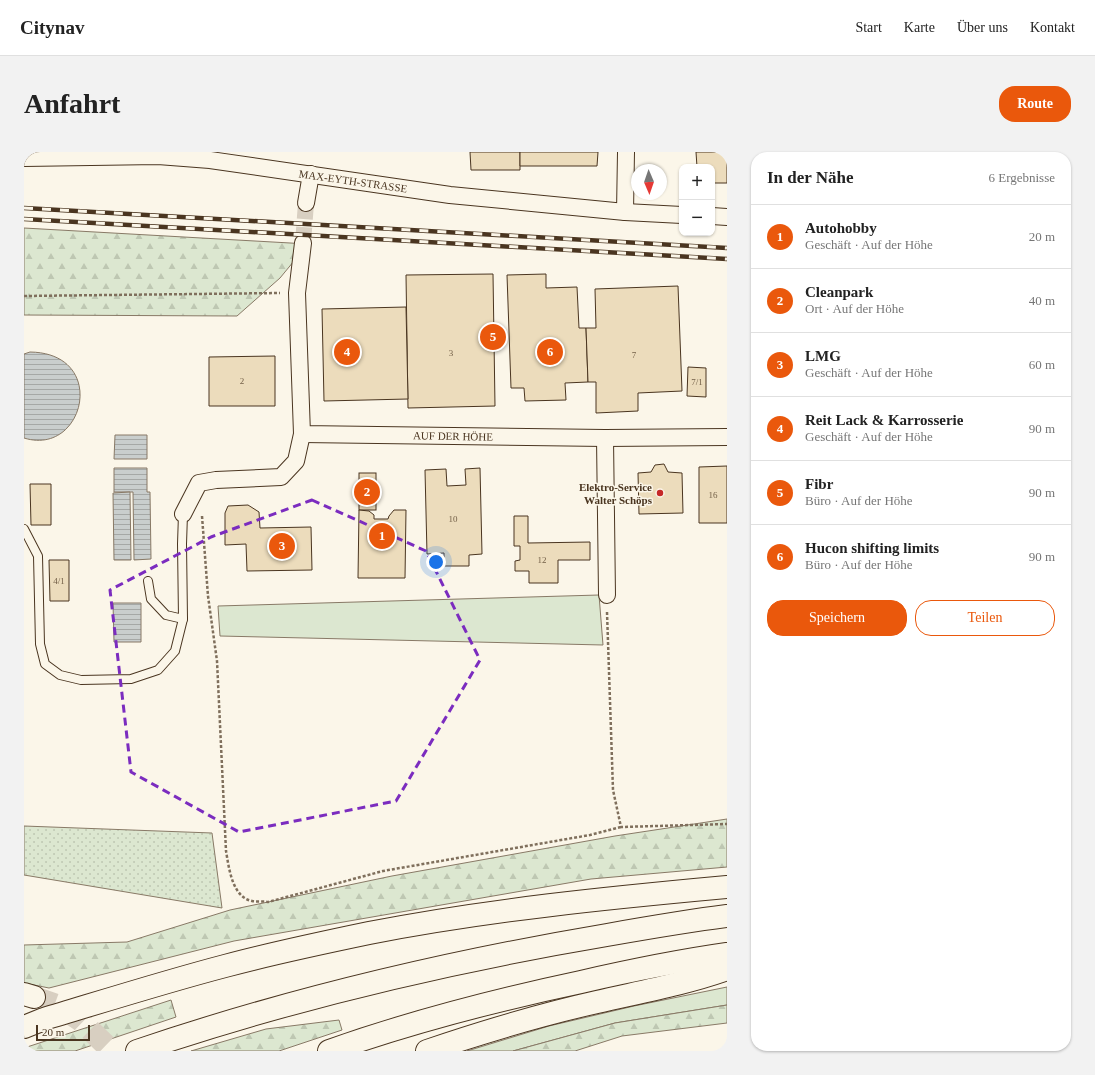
<!DOCTYPE html>
<html lang="de">
<head>
<meta charset="utf-8">
<style>
	body { margin:0; font-family:"Times New Roman",serif; background:#f2f2f2; color:#222 }
	.controls { position:absolute; right:12px; top:12px; display:grid; overflow:hidden; border-radius:8px; box-shadow:0 1px 3px #0004 }
	.controls button { width:36px; height:36px; display:grid; place-items:center; padding:0; border:0; border-bottom:1px solid #e0e0e0; background:#fff; color:#222; font:20px sans-serif }
	.compass { position:absolute; left:607px; top:12px; width:36px; height:36px; border-radius:50%; background:#fff; box-shadow:0 1px 3px #0004; rotate:178deg }
	.scale { position:absolute; left:12px; bottom:10px; width:54px; box-sizing:border-box; padding-left:4px; border:2px solid #4a3520; border-top:0; font-size:11px; line-height:14px; white-space:nowrap; color:#4a3520; -webkit-text-stroke:3px #fbf6e9; paint-order:stroke }
	.you { position:absolute; left:412px; top:410px; width:14px; height:14px; margin:-10px; border:3px solid #fff; border-radius:50%; background:#1a73e8; box-shadow:0 0 0 6px #1a73e833 }
	.badge { display:grid; place-items:center; width:26px; height:26px; border-radius:50%; background:#ea580c; color:#fff; font-size:13px; font-weight:700 }
	.pin { position:absolute; translate:-50% -50%; border:2px solid #fff; box-shadow:0 1px 4px #0006 }
	.list { margin:0; padding:0; list-style:none }
	h2 { display:flex; justify-content:space-between; align-items:center; height:52px; margin:0; padding:0 16px; font-size:17px }
	h2 small { font-size:13px; font-weight:400; color:#767676 }
	.list li { display:grid; grid-template-columns:26px 1fr auto; gap:12px; align-items:center; box-sizing:border-box; height:64px; padding:0 16px; border-top:1px solid #e0e0e0 }
	.list b { display:block; font-size:15px; white-space:nowrap }
	.list p { margin:0; font-size:13px; white-space:nowrap; color:#767676 }
	.list em { font-size:13px; font-style:normal; color:#767676 }
	.actions { display:flex; gap:8px; padding:12px 16px }
	.actions a { flex:1; padding:9px 0; border:1px solid #ea580c; border-radius:16px; text-align:center; font-size:14px; color:#ea580c }
	.actions .main { background:#ea580c; color:#fff }
	.map { position:relative; flex:none; width:703px; height:899px; overflow:hidden; border-radius:16px }
	header { display:flex; align-items:center; gap:24px; box-sizing:border-box; height:56px; padding:0 20px; background:#fff; border-bottom:1px solid #e0e0e0 }
	header strong { font-size:19px }
	nav { display:flex; gap:22px; margin-inline-start:auto; font-size:14px }
	.intro { display:flex; align-items:center; justify-content:space-between; box-sizing:border-box; height:96px; padding:0 24px }
	h1 { margin:0; font-size:28px }
	.button { padding:10px 18px; border-radius:16px; background:#ea580c; color:#fff; font-size:14px; font-weight:700 }
	main { display:flex; gap:24px; padding:0 24px }
	aside { flex:1; background:#fff; border-radius:16px; box-shadow:0 1px 3px #0004 }
	.map>svg:first-child { display:block }
	.green { fill:#dce7d0; stroke:#887966 }
	.forest { fill:url(#forest-firs); stroke:#887966 }
	.garden { fill:url(#garden-dots); stroke:#887966 }
	.water { fill:url(#water-rules); stroke:#887966 }
	.building { fill:#ecdcbc; stroke:#4a3520 }
	.lines { fill:none; stroke-linecap:round; stroke-linejoin:round }
	.street-tunnel { stroke:#d8cfc1; stroke-width:16; stroke-dasharray:16 8; stroke-linecap:butt }
	.highway-tunnel { stroke:#d8cfc1; stroke-width:22; stroke-dasharray:22 11; stroke-linecap:butt }
	.lane-casing { stroke:#4a3520; stroke-width:10 }
	.street-casing { stroke:#4a3520; stroke-width:18 }
	.highway-casing { stroke:#4a3520; stroke-width:24 }
	.path { stroke:#7f6f5c; stroke-width:2.5; stroke-dasharray:3 2; stroke-linecap:butt }
	.lane { stroke:#fbf6e9; stroke-width:8 }
	.street { stroke:#fbf6e9; stroke-width:16 }
	.highway { stroke:#fbf6e9; stroke-width:22 }
	.rail-casing { stroke:#4a3520; stroke-width:4.5 }
	.rail { stroke:#fbf6e9; stroke-width:3; stroke-dasharray:9; stroke-linecap:butt }
	.marked { fill:none; stroke:#7b2cbf; stroke-width:3; stroke-dasharray:8 5; stroke-linejoin:round }
	.poi-dot { fill:#c62828; stroke:#fbf6e9; stroke-width:1.5 }
	.labels { text-anchor:middle; stroke-width:3; stroke-linejoin:round; paint-order:stroke }
	.number-label { font-size:9px; fill:#725f47 }
	.street-label { font-size:11px; fill:#4a3520; stroke:#fbf6e9 }
	.poi-label { font-size:11px; font-weight:bold; fill:#4a3520; stroke:#fbf6e9; text-anchor:end }
</style>
</head>
<body>
<header>
<strong>Citynav</strong>
<nav><a>Start</a><a>Karte</a><a>Über uns</a><a>Kontakt</a></nav>
</header>
<div class="intro"><h1>Anfahrt</h1><a class="button">Route</a></div>
<main>
<div class="map">
<svg width="703" height="899" viewBox="0 0 703 899">
	<defs>
		<pattern id="forest-firs" width="22" height="20" patternUnits="userSpaceOnUse"><rect width="22" height="20" fill="#dce7d0"/><path d="M5 1l3.5 6h-7zM16 11l3.5 6h-7z" fill="#bec7b2"/></pattern>
		<pattern id="garden-dots" width="8" height="8" patternUnits="userSpaceOnUse"><rect width="8" height="8" fill="#dce7d0"/><path d="M2 2h.1M6 6h.1" fill="none" stroke="#bec7b2" stroke-width="1.8" stroke-linecap="round"/></pattern>
		<pattern id="water-rules" width="6" height="5" patternUnits="userSpaceOnUse"><rect width="6" height="5" fill="#c9cecd"/><path d="M0 2.5h6" fill="none" stroke="#a5a8a6"/></pattern>
	</defs>
	<rect width="100%" height="100%" fill="#fbf6e9"/>
	<g class="green">
		<path d="M575 443 579 493 196 484 194 454Z"/>
		<path d="M703 835V853L591 871 489 899H443L525 874 610 854Z"/>
	</g>
	<g class="forest">
		<path d="M0 76 284 92 256 126 213 164 0 163Z"/>
		<path d="M703 667V715L567 727 210 789 25 836 0 831V793L103 790 206 758 368 724 591 684Z"/>
		<path d="M147 848 152 865 51 899H0V896Z"/>
		<path d="M703 853V871L598 884 551 899H489L591 871Z"/>
		<path d="M315 868 318 878 255 899H167L242 877Z"/>
	</g>
	<path class="garden" d="M0 674 188 681 198 756 0 723Z"/>
	<g class="water">
		<path d="M6 200C85 201 61 305 0 286V202Z"/>
		<path d="M91 283H123V307H90Z"/>
		<path d="M90 316H123V340H126L127 407 110 408 109 340H90Z"/>
		<path d="M106 340 107 408H90L89 341Z"/>
		<path d="M89 451H117V490H90Z"/>
	</g>
	<g class="building">
		<path d="M446 0H496V18H447Z"/>
		<path d="M496 0H574L573 14H496Z"/>
		<path d="M672 0H703V31H688V15H673Z"/>
		<path d="M469 122 471 254 384 256 382 123Z"/>
		<path d="M522 122V136L553 135 555 176H562L564 230 541 231 542 248 501 249 500 236H487L483 123Z"/>
		<path d="M654 134 658 239 614 241V259L572 261V230H564L562 176H572L571 137Z"/>
		<path d="M382 155 384 247 300 249 298 157Z"/>
		<path d="M251 204V254H185V205Z"/>
		<path d="M664 215 682 216V245L663 244Z"/>
		<path d="M640 312 644 320 658 321 659 361 615 362 614 321 627 320 631 313Z"/>
		<path d="M703 314V371H675V315Z"/>
		<path d="M456 316 458 402 445 403V414H420V401L403 402 401 318 422 317 423 334 442 333 441 317Z"/>
		<rect x="335" y="321" width="17" height="37"/>
		<path d="M6 332H27V373H7Z"/>
		<path d="M224 353 235 360 236 376 287 375 288 418 223 419 222 392 201 393V361L204 354Z"/>
		<path d="M335 358 345 359 350 363V367H364L365 364 370 358H382L381 426H334Z"/>
		<path d="M490 364H504V391L566 390V408H534V431H505V419H491V409L496 408V394H490Z"/>
		<path d="M25 408H45V449H26Z"/>
	</g>
	<g class="lines">
		<path class="street-tunnel" d="M279 91 282 51"/>
		<path class="highway-tunnel" d="M10 845 35 854 57 869 88 899"/>
		<defs>
			<g id="lane">
				<path d="M0 377 14 404 16 492 21 512 36 523 57 528 107 527 134 518 151 499 159 467 158 392 159 362"/>
				<path d="M124 429 127 447 142 463 159 467"/>
			</g>
			<g id="street">
				<path d="M0 6 134 4 186 8 426 43 601 60 658 63"/>
				<path d="M282 51 287 22"/>
				<path d="M601 60 602 0"/>
				<path d="M688 64 703 65"/>
				<path d="M279 91 273 141 278 282 581 286 703 285"/>
				<path d="M581 286 583 443"/>
				<path d="M159 362 175 331 192 328 257 325 272 309 278 282"/>
			</g>
			<g id="highway">
				<path d="M0 842 10 845"/>
				<path d="M0 875 20 867C80 849 140 830 201 814 249 801 297 791 345 781 463 758 583 746 703 735"/>
				<path d="M113 899C266 847 423 810 583 783 623 776 663 769 703 764"/>
				<path d="M305 899C387 870 472 848 557 830 605 819 654 809 703 802"/>
				<path d="M403 899C459 880 515 863 573 850 616 840 661 832 703 817"/>
			</g>
		</defs>
		<use href="#lane" class="lane-casing"/>
		<use href="#street" class="street-casing"/>
		<use href="#highway" class="highway-casing"/>
		<g class="path">
			<path d="M0 144 256 141"/>
			<path d="M178 364 184 444 193 509 202 699C205 716 208 745 228 749 233 750 239 749 244 750L359 719 566 683 597 675"/>
			<path d="M583 460 589 638 597 675 703 672"/>
		</g>
		<use href="#lane" class="lane"/>
		<use href="#street" class="street"/>
		<use href="#highway" class="highway"/>
		<defs>
			<g id="rail">
				<path d="M0 56 703 96"/>
				<path d="M0 67 703 107"/>
			</g>
		</defs>
		<use href="#rail" class="rail-casing"/>
		<use href="#rail" class="rail"/>
	</g>
	<path class="marked" d="M288 348 402 399 456 508 372 649 215 680 107 620 86 438 187 385Z"/>
	<circle class="poi-dot" cx="636" cy="341" r="4"/>
	<g class="labels">
		<g class="number-label">
			<text x="427" y="204">3</text>
			<text x="610" y="206">7</text>
			<text x="218" y="232">2</text>
			<text x="673" y="233">7/1</text>
			<text x="689" y="346">16</text>
			<text x="429" y="370">10</text>
			<text x="518" y="411">12</text>
			<text x="35" y="432">4/1</text>
		</g>
		<g class="street-label">
			<text transform="translate(329 29) rotate(8)" y="4">MAX-EYTH-STRASSE</text>
			<text transform="translate(429 284) rotate(1)" y="4">AUF DER HÖHE</text>
		</g>
		<g class="poi-label">
			<text x="628" y="339">Elektro-Service<tspan x="628" dy="13">Walter Schöps</tspan></text>
		</g>
	</g>
</svg>
<div class="controls">
<button>+</button>
<button>−</button>
</div>
<svg class="compass" viewBox="-18 -18 36 36"><path d="M0-13l5 13h-10z" fill="#e53935"/><path d="M0 13l5-13h-10z" fill="#767676"/></svg>
<div class="scale">20 m</div>
<div class="you"></div>
<div class="pin badge" style="left:358px;top:384px">1</div>
<div class="pin badge" style="left:343px;top:340px">2</div>
<div class="pin badge" style="left:258px;top:394px">3</div>
<div class="pin badge" style="left:323px;top:200px">4</div>
<div class="pin badge" style="left:469px;top:185px">5</div>
<div class="pin badge" style="left:526px;top:200px">6</div>
</div>
<aside>
<h2>In der Nähe<small>6 Ergebnisse</small></h2>
<ul class="list">
<li><span class="badge">1</span><div><b>Autohobby</b><p>Geschäft · Auf der Höhe</p></div><em>20 m</em></li>
<li><span class="badge">2</span><div><b>Cleanpark</b><p>Ort · Auf der Höhe</p></div><em>40 m</em></li>
<li><span class="badge">3</span><div><b>LMG</b><p>Geschäft · Auf der Höhe</p></div><em>60 m</em></li>
<li><span class="badge">4</span><div><b>Reit Lack &amp; Karrosserie</b><p>Geschäft · Auf der Höhe</p></div><em>90 m</em></li>
<li><span class="badge">5</span><div><b>Fibr</b><p>Büro · Auf der Höhe</p></div><em>90 m</em></li>
<li><span class="badge">6</span><div><b>Hucon shifting limits</b><p>Büro · Auf der Höhe</p></div><em>90 m</em></li>
</ul>
<div class="actions"><a class="main">Speichern</a><a>Teilen</a></div>
</aside>
</main>
</body>
</html>
